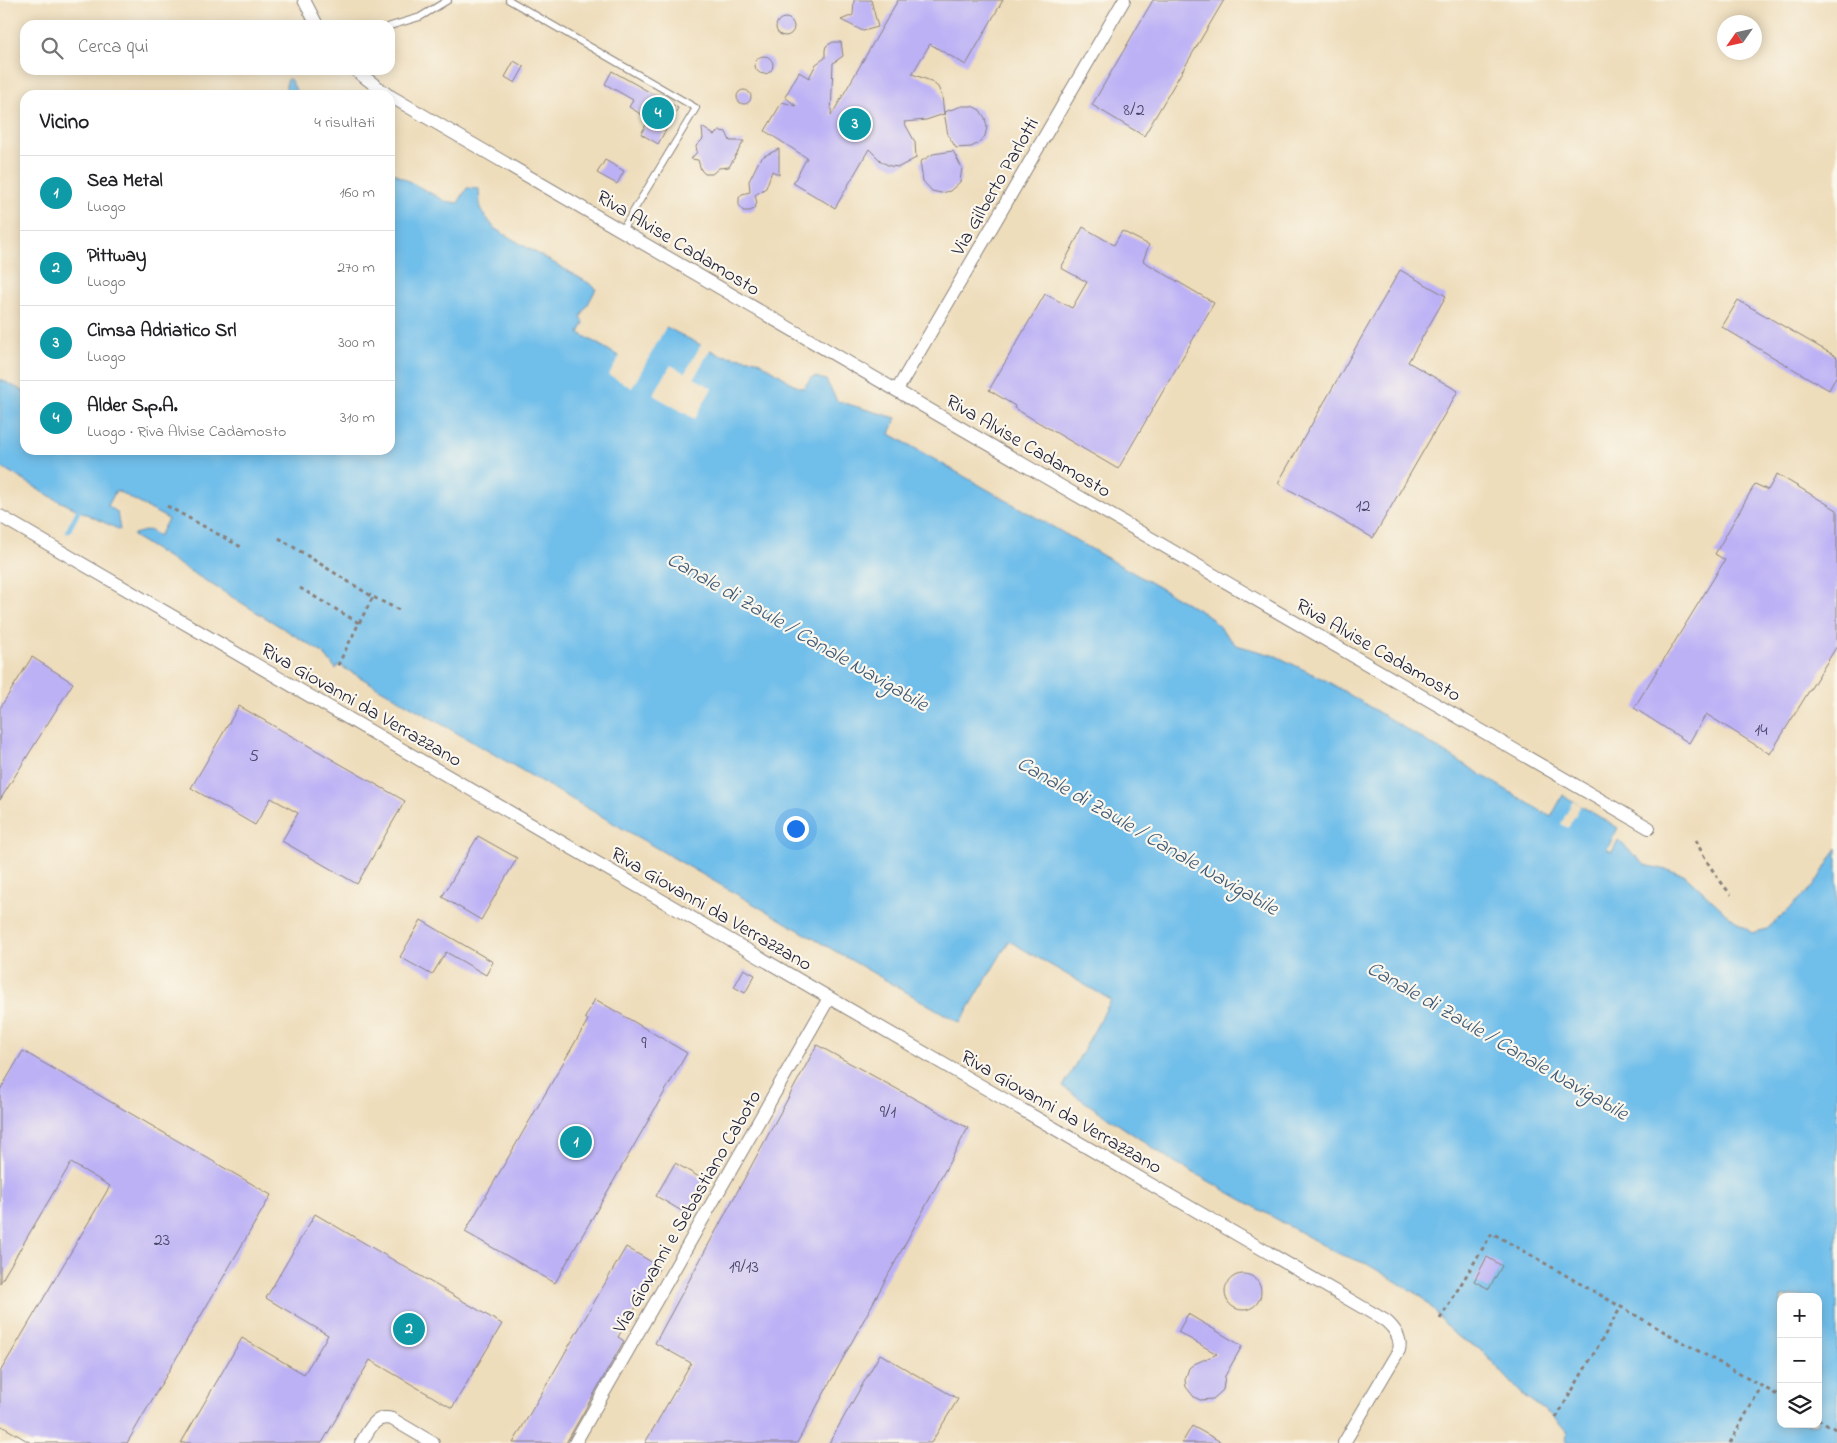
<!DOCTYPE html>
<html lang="it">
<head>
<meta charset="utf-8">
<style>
	body { margin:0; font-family:"Indie Flower",sans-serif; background:#f2f2f2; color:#202124 }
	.controls { position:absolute; right:15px; bottom:15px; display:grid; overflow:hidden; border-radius:10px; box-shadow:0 2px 12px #0003 }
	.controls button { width:45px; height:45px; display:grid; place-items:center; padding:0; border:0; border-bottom:1px solid #e0e0e0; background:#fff; color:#202124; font:25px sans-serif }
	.compass { position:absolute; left:1717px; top:15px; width:45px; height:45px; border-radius:50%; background:#fff; box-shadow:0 2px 12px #0003; rotate:236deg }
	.you { position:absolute; left:795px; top:828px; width:18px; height:18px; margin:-12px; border:4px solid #fff; border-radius:50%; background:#1a73e8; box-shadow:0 0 0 8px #1a73e833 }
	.badge { display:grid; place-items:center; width:32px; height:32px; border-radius:50%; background:#111827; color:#fff; font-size:16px; font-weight:700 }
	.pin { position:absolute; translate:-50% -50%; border:2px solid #fff; box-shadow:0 1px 5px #0006 }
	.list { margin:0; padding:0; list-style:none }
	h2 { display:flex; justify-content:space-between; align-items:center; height:65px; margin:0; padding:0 20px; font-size:21px }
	h2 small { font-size:16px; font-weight:400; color:#757577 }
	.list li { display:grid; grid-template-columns:32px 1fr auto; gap:15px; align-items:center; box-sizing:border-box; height:75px; padding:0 20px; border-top:1px solid #e0e0e0 }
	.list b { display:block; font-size:19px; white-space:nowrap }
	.list p { margin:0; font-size:16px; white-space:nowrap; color:#757577 }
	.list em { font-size:16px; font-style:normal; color:#757577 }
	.icon { flex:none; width:28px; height:28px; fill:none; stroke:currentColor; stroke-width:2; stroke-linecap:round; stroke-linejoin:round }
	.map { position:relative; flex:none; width:1837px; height:1443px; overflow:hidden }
	.search { position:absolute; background:#fff; box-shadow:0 2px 12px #0003; left:20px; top:20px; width:375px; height:55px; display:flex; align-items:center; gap:12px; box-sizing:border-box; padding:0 18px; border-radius:15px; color:#757577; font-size:19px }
	.panel { position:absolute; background:#fff; box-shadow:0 2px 12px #0003; left:20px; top:90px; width:375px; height:365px; border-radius:15px }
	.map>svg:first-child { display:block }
	.water { fill:#6fbeea; stroke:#487092; fill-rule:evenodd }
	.pier { fill:#edb }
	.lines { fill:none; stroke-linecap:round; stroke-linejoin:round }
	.stream { stroke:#6fbeea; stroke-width:5 }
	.building { fill:#bcb1f5 }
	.service-casing { stroke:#88807b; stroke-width:8 }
	.minor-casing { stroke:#88807b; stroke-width:14 }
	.path { stroke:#88807b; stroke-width:3; stroke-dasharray:4 4; stroke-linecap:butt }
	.service { stroke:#fff; stroke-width:6 }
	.minor { stroke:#fff; stroke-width:12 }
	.labels { text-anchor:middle; stroke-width:4.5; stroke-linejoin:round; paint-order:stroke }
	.number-label { font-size:18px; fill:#48466a }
	.street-label { font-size:20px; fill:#22223b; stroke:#fbf7ec }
	.water-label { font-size:21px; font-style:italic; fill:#3d5978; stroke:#fbf7ec }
</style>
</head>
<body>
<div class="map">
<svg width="1837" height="1443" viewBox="0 0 1837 1443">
	<rect width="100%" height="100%" fill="#fbf7ec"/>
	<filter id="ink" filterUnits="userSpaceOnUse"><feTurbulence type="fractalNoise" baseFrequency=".02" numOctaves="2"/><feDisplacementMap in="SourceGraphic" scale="10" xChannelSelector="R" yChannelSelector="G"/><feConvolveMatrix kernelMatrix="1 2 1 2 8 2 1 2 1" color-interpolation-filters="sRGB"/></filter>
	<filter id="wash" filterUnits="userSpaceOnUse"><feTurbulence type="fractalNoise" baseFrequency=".0096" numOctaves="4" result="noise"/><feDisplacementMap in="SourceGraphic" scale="20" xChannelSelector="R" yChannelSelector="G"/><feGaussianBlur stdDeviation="1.12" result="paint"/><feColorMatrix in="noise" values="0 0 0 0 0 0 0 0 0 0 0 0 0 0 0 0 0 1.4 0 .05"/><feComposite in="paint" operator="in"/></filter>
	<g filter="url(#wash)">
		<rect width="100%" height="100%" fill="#edb"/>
		<g class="water">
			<path d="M288 79H290L299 95H286V85Z"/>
			<path d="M390 171 445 201 458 203 467 188 479 189 480 209 495 229 592 285 596 289 581 317 584 323 579 333 634 365 648 354 658 334 666 327 720 355 757 360 798 387 804 388 810 379 815 377 826 380 837 401 896 418 890 434 1209 616 1236 645 1276 656 1327 681 1551 817 1563 795 1618 828 1607 849 1612 852 1618 840 1645 865 1684 874 1729 916 1752 933 1767 929 1814 886 1837 848V1443H1566L1567 1432 1556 1419 1523 1395 1481 1350 1455 1335 1422 1297 1367 1264 1337 1253 1171 1160 1063 1087 1111 1000 1009 941 960 1023 339 665 336 669 323 653 133 536 134 534 149 530 159 536 168 519 116 490 108 506 117 512 120 530 55 499 0 466V379L25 392V450H390ZM1781 1297H1818V1424H1781Z"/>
		</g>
		<g class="pier">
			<path d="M665 325H667L632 388 609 375 621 354 633 361 637 354 639 355 641 352H646L656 333Z"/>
			<path d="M702 343 711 348 694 378 712 388 695 419 653 395 671 365 685 373Z"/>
			<path d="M1573 801 1581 805 1568 828 1561 824Z"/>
		</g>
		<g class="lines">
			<path class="stream" d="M68 531 82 504"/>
		</g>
		<g id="blocks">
			<g class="building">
				<path d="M854 0H871L878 27 863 31 841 20 853 15Z"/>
				<path d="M898 0H1003L966 65 930 44 912 74 931 81 938 87 942 96 944 114 926 120 904 122 915 142 916 158 899 167 890 166 882 162 869 149 835 208 793 183 807 158 765 131 782 102 796 106 785 97 799 72 809 78 816 64 825 58V50L826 46 833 42H841L843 56 833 63 831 116Z"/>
				<path d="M1153 0H1224L1144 136 1092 105Z"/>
				<circle cx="785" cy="27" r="9"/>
				<circle cx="764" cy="65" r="9"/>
				<path d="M514 61 524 67 515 83 505 77Z"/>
				<path d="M612 71 678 108 658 144 641 134 649 119 629 107 633 100 605 84Z"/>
				<circle cx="744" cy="97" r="7"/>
				<path d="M962 106H972L980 110 985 118 987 127 985 136 979 143 971 147 956 148 948 135 944 112Z"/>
				<path d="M702 127 714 135 720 131 726 132 730 141H744L729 167 719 168 712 174H705L701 170 698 160 691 159 697 152 696 146 703 139Z"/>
				<path d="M779 149V175L772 171 766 188 755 195 757 203 754 209 750 211H743L739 205V198L742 194 750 192 749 181 759 161 764 156Z"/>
				<path d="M953 151 962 168 960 182 950 191 941 193 932 191 923 181 920 162 933 154Z"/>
				<path d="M605 160 624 171 617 184 597 173Z"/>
				<path d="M1083 227 1114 245 1122 231 1149 245 1143 261 1214 303 1118 469 1014 408 1015 406 989 390 1045 294 1072 308 1087 282 1061 268Z"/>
				<path d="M1400 270 1446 296 1408 362 1458 391 1373 538 1278 483Z"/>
				<path d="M1738 300 1837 357V375L1829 390 1722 327Z"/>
				<path d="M1777 474 1837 510V646L1770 754 1706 714 1689 743 1634 708 1725 560 1715 554 1755 484 1768 490Z"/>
				<path d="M32 657 73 683 0 800V708Z"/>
				<path d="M239 706 405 801 357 884 282 841 298 813 271 798 255 825 191 788Z"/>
				<path d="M478 836 517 858 481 920 442 897Z"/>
				<path d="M421 920 493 962 486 975 446 952 432 975 400 957Z"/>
				<path d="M744 969 755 975 745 993 734 987Z"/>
				<path d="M595 999 687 1053 555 1283 465 1232 588 1020 585 1018Z"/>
				<path d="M817 1045 968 1128 797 1443H645L691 1363 655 1343Z"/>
				<path d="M23 1051 271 1195 127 1443H31L0 1425V1372L110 1186 71 1163 0 1283V1090Z"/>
				<path d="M675 1163 706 1181 687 1214 656 1196Z"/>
				<path d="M315 1214 502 1324 452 1408 370 1360 322 1443H181L242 1338 304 1374 328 1335 266 1298Z"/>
				<path d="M626 1247 660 1267 618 1337 624 1341 566 1443H513Z"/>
				<path d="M1487 1257 1502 1266 1489 1289 1474 1281Z"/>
				<circle cx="1243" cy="1292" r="18"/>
				<path d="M1188 1314 1242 1346 1225 1376 1223 1390 1213 1399 1200 1400 1194 1397 1186 1387 1185 1380 1189 1368 1194 1364 1217 1354 1178 1332Z"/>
				<path d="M880 1354 958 1399 931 1443H829Z"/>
				<path d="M1192 1426 1223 1443H1182Z"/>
			</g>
		</g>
	</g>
	<g filter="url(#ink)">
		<use href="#blocks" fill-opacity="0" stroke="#88807b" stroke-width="1"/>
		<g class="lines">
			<defs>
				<g id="service">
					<path d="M509 0 696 108 622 230"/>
					<path d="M390 26 420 17 448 0"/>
				</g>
				<g id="minor">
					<path d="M304 0 317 25"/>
					<path d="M355 70 388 95"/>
					<path d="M390 96 1649 828"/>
					<path d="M897 390 1124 0"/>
					<path d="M0 516 1386 1321C1395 1329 1402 1338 1399 1350L1344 1443"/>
					<path d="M361 1443C369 1431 374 1414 392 1419L433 1443"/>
					<path d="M575 1443 829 998"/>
				</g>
			</defs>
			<use href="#service" class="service-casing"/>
			<use href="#minor" class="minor-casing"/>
			<g class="path">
				<path d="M167 506 243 548"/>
				<path d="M279 538 373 597 399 610"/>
				<path d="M300 588 359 623 336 669"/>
				<path d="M359 623 373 597"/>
				<path d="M1696 840C1705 861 1717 877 1731 895"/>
				<path d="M1440 1319 1492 1233 1684 1343 1781 1397"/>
				<path d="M1556 1418 1621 1307"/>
				<path d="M1818 1419 1837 1430"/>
				<path d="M1730 1443 1762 1385"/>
			</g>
			<use href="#service" class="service"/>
			<use href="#minor" class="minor"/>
		</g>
	</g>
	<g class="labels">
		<g class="number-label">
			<text x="1134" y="115">8/2</text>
			<text x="1363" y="511">12</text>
			<text x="1761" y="735">14</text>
			<text x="254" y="761">5</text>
			<text x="644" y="1048">9</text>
			<text x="888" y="1117">9/1</text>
			<text x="162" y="1245">23</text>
			<text x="744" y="1272">19/13</text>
		</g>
		<g class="street-label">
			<text transform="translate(994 186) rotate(-60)" y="7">Via Gilberto Parlotti</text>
			<text transform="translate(679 242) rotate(31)" y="7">Riva Alvise Cadamosto</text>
			<text transform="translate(1029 445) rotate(30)" y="7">Riva Alvise Cadamosto</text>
			<text transform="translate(1379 649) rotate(30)" y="7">Riva Alvise Cadamosto</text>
			<text transform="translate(362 704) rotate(30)" y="7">Riva Giovanni da Verrazzano</text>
			<text transform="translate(712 908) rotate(30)" y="7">Riva Giovanni da Verrazzano</text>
			<text transform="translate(1062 1111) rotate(30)" y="7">Riva Giovanni da Verrazzano</text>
			<text transform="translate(686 1211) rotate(-60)" y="7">Via Giovanni e Sebastiano Caboto</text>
		</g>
		<g class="water-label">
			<text transform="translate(798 631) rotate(30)" y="7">Canale di Zaule / Canale Navigabile</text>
			<text transform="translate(1148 835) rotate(30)" y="7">Canale di Zaule / Canale Navigabile</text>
			<text transform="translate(1498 1040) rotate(30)" y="7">Canale di Zaule / Canale Navigabile</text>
		</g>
	</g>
</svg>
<div class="controls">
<button>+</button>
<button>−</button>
<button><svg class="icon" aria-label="layers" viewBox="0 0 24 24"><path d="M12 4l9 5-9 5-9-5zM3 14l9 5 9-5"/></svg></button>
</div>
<svg class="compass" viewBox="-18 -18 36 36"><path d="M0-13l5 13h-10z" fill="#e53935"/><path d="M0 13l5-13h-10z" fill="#757577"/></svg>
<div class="you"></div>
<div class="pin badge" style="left:576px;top:1142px;background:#0f9aa8">1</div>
<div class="pin badge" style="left:409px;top:1329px;background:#0f9aa8">2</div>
<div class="pin badge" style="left:855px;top:124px;background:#0f9aa8">3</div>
<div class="pin badge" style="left:658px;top:113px;background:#0f9aa8">4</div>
<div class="search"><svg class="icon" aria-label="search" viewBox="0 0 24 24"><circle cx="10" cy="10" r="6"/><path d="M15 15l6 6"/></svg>Cerca qui</div>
<section class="panel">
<h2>Vicino<small>4 risultati</small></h2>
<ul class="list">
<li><span class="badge" style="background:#0f9aa8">1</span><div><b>Sea Metal</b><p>Luogo</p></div><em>160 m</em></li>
<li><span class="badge" style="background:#0f9aa8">2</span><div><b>Pittway</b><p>Luogo</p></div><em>270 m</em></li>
<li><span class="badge" style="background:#0f9aa8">3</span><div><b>Cimsa Adriatico Srl</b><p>Luogo</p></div><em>300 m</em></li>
<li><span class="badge" style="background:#0f9aa8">4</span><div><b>Alder S.p.A.</b><p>Luogo · Riva Alvise Cadamosto</p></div><em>310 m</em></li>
</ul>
</section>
</div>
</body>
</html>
